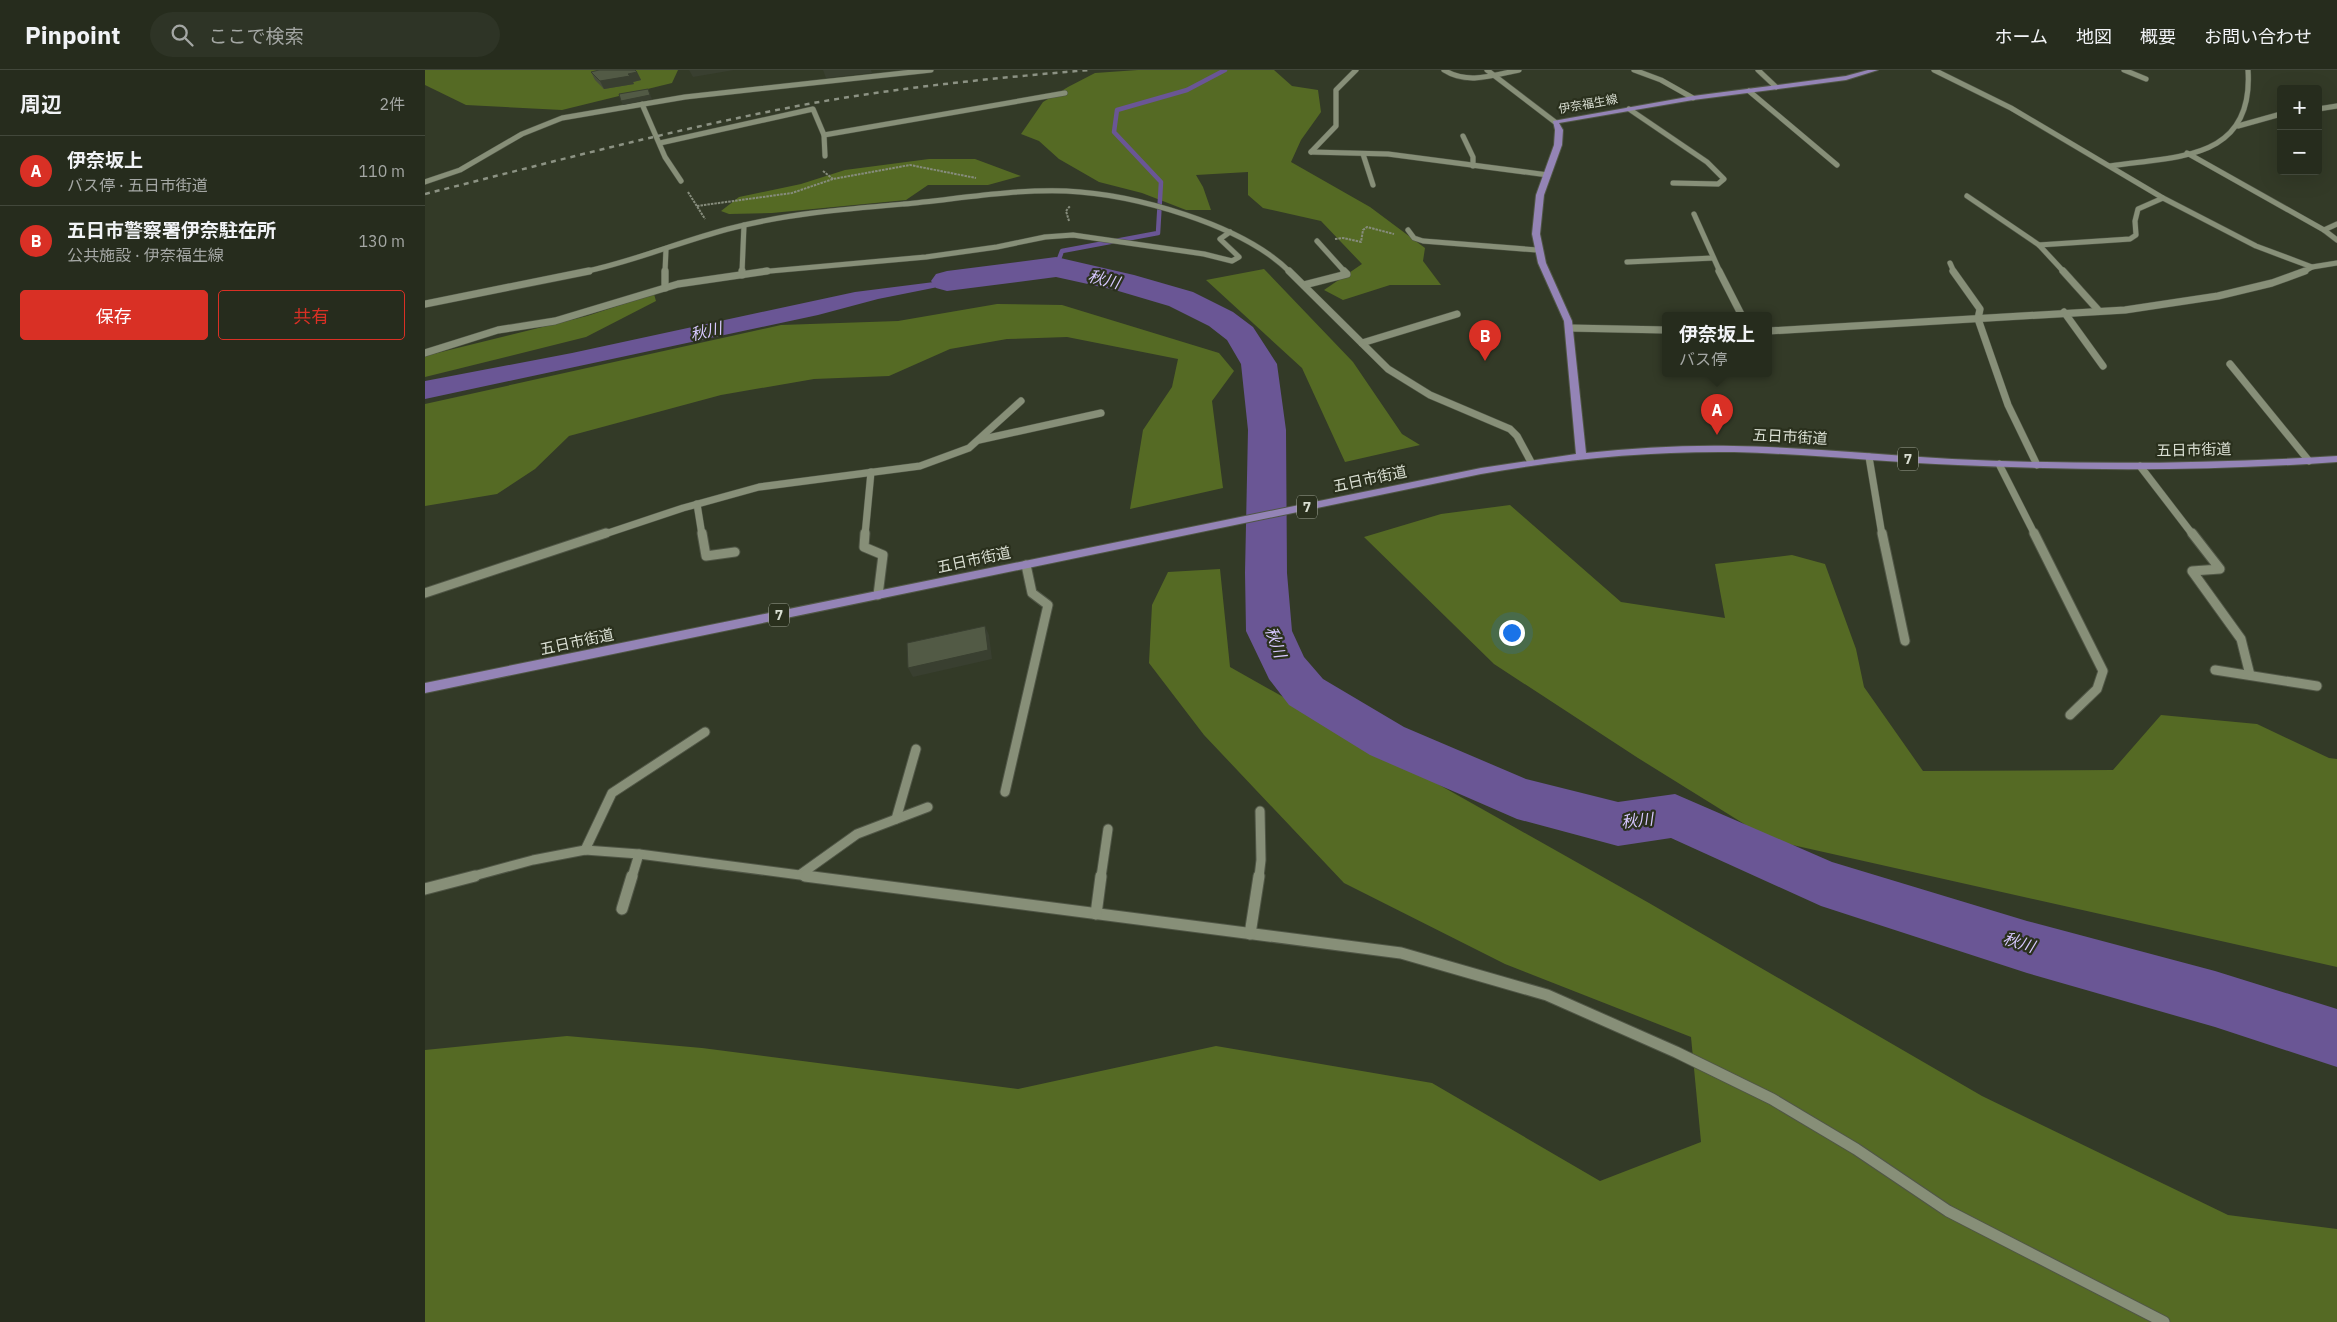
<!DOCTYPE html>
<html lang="ja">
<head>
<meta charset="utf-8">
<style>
	body { margin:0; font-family:"IBM Plex Sans","Noto Sans JP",sans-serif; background:#2e3426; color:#f1f3f6 }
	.controls { position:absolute; right:15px; top:15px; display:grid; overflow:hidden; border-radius:5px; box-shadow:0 5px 20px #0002 }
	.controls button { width:45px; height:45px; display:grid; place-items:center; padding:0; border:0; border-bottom:1px solid #42483b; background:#262c1d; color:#f1f3f6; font:25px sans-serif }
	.you { position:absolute; left:1086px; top:562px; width:18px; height:18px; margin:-12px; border:4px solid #fff; border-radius:50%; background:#1a73e8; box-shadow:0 0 0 8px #1a73e833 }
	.badge { display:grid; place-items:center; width:32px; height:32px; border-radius:50%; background:#d93025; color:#fff; font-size:16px; font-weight:700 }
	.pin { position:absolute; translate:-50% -41px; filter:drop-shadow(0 1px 2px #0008) }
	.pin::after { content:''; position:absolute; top:26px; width:18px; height:15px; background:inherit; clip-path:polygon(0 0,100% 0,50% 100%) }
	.popup { position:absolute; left:1237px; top:242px; width:110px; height:65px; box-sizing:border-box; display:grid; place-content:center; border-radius:5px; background:#262c1d; filter:drop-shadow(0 1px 4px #0005); font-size:16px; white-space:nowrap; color:#a4a7a4 }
	.popup b { font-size:19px; color:#f1f3f6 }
	.popup::after { content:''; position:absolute; left:50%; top:100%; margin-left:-10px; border:10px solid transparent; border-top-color:#262c1d }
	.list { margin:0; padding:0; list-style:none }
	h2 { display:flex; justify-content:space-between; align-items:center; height:65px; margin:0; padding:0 20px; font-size:21px }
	h2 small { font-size:16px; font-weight:400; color:#a4a7a4 }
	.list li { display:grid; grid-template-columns:32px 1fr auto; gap:15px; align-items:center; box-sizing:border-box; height:70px; padding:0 20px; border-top:1px solid #42483b }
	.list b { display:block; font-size:19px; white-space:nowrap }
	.list p { margin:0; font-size:16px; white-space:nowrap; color:#a4a7a4 }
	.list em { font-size:16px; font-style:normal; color:#a4a7a4 }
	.actions { display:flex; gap:10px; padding:15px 20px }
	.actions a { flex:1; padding:11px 0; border:1px solid #d93025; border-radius:5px; text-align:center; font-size:18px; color:#d93025 }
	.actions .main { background:#d93025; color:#fff }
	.icon { flex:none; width:28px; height:28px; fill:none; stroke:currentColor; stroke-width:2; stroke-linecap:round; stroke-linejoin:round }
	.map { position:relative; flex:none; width:1912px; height:1252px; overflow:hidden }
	header { display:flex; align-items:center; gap:30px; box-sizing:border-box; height:70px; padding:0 25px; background:#262c1d; border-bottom:1px solid #42483b }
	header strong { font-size:24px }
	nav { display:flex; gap:28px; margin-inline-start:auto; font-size:18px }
	.search { width:350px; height:45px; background:#2e3426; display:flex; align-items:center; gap:12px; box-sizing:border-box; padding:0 18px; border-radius:28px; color:#a4a7a4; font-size:19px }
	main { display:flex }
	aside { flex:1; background:#262c1d }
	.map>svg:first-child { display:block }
	.green { fill:#556a24 }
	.water { fill:#6a5695 }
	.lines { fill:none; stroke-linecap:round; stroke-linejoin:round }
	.stream { stroke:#6a5695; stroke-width:4.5 }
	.river { fill:#6a5695; fill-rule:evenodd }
	.minor-far3-casing { stroke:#505646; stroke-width:6 }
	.minor-far2-casing { stroke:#505646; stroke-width:8 }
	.minor-far1-casing { stroke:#505646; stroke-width:11 }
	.minor-casing { stroke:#505646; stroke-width:13 }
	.major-casing { stroke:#505646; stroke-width:2 }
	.path { stroke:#868c7c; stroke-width:2; stroke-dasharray:2.5 1; stroke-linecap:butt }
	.minor-far3 { stroke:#878f78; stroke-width:5 }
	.minor-far2 { stroke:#878f78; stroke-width:7 }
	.minor-far1 { stroke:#878f78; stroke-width:9 }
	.minor { stroke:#878f78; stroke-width:11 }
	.major { fill:#9484b6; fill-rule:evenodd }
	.rail { stroke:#8c9283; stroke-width:2.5; stroke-dasharray:5 5; stroke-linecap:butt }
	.wall { fill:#474d3b }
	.shaded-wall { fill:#393f30 }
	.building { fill:#525a45; stroke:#393f30 }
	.labels { text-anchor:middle; stroke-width:4.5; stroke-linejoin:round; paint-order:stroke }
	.far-street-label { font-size:12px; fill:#dadfd3; stroke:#2a301d }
	.shield { fill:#2a301d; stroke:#a5aa9c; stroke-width:1 }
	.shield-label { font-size:14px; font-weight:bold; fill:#dadfd3 }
	.street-label { font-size:15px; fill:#dadfd3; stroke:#2a301d }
	.water-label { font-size:16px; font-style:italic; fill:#d7c8ff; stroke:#2a301d }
</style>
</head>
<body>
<header>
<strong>Pinpoint</strong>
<div class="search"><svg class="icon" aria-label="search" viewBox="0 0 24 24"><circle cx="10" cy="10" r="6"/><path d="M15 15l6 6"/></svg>ここで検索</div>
<nav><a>ホーム</a><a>地図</a><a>概要</a><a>お問い合わせ</a></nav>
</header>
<main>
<aside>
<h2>周辺<small>2件</small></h2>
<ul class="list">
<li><span class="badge">A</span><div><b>伊奈坂上</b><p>バス停 · 五日市街道</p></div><em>110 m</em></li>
<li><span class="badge">B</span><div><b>五日市警察署伊奈駐在所</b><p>公共施設 · 伊奈福生線</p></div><em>130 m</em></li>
</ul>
<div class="actions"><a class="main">保存</a><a>共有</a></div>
</aside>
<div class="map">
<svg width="1912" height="1252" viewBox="0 0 1912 1252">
	<rect width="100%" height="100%" fill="#333a27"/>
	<g class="green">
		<path d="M0 0H253L247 13 137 40 41 35 0 15Z"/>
		<path d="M713 0H849L867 16 893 20 896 42 876 70 866 92 945 137 1000 178 998 191 1016 215H965L918 230 899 220 937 194 896 151 838 138 823 125V102L771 105 778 117 786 140H761L717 123 674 112 634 89 614 71 596 64 618 32 643 17 670 3Z"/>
		<path d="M504 89H550L596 106 563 115H503L481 130 347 143 304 144 296 141 314 127 376 114 420 100Z"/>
		<path d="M839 199 928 292 977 364 995 375 920 392 877 298 781 210Z"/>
		<path d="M229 224 231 231 161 267 0 307V286L162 246Z"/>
		<path d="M572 234 637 235 794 283 809 301 787 331 798 418 705 439 718 360 747 317 753 289 642 267 582 269 525 279 464 306 389 309 296 325 144 366 110 399 72 424 0 436V334L356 255 473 251Z"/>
		<path d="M1085 435 1196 532 1300 548 1290 494 1367 485 1400 494 1431 579 1439 617 1498 701 1688 700 1736 645 1832 654 1904 688 1912 689V897L1345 770 1213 688 1069 594 939 467 1016 444Z"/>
		<path d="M795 499 805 597 1224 833 1557 1026 1803 1145 1912 1159V1252H0V980L142 966 277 978 593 1019 791 976 1007 1013 1175 1111 1276 1072 1266 967 1080 894 919 813 779 665 724 593 727 535 743 502Z"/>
	</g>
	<path class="water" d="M588 202 453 229 393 245 0 329V311L147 283 430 222Z"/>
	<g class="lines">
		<path class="stream" d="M631 197 637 181 733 163 736 112 689 62 692 40 762 20 800 0"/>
		<path class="river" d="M631 187 709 205 768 222 808 242 828 257 852 294 861 360 862 503 867 561 879 587 898 609 979 657 1101 709 1193 732 1250 724 1407 792 1602 851 1790 901 1912 939V997L1790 957 1602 903 1396 836 1246 768 1193 776 1092 749 945 685 864 635 844 609 821 561 820 503 823 360 816 294 802 270 784 256 744 236 690 220 631 207 522 221 511 218 506 211 511 204 522 201Z"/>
		<defs>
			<g id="minor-far3">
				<path d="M1019 0C1042 15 1069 5 1094 0"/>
				<path d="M1062 0 1130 52"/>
				<path d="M1209 0 1236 10 1268 28"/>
				<path d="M1333 0 1351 17"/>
				<path d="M1509 0 1586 38 1738 128 1831 176 1887 197"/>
				<path d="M1699 0 1721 9"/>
				<path d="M1324 21 1412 95"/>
				<path d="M217 34 240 87 256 111"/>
				<path d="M1204 39 1282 92 1299 109 1293 114 1248 113"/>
				<path d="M1893 39 1912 36"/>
				<path d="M1813 56 1856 44"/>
				<path d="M399 65 640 23"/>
				<path d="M1038 66 1048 87V96"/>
				<path d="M235 73 388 39 399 65 400 86"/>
				<path d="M886 82 963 84 1123 105"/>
				<path d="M886 82 911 56V20L931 0"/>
				<path d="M1762 83 1899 160"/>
				<path d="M938 84 948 115"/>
				<path d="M1685 96C1752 86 1829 91 1823 0"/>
				<path d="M0 112 35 100 97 64 137 48 260 27 506 0"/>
				<path d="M1542 126 1614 175 1639 202"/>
				<path d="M1269 144 1295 202"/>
				<path d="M1912 154 1899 160 1912 170"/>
				<path d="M983 160 989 168 998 171 1112 180"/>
				<path d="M892 171 920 202"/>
				<path d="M1614 175 1705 169 1711 165 1710 151 1713 139 1738 128"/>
				<path d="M1202 192 1288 188"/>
				<path d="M1525 193 1529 202"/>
				<path d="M158 202C207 192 254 172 303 159 360 144 420 139 479 134 532 129 588 119 641 121 708 124 817 154 865 202"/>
				<path d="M240 202 241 179"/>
				<path d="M317 202 319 155"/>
				<path d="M334 202 501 187 572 177 620 167 648 165 779 184 807 191 814 187 795 169 805 162"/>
				<path d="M1878 202 1887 197 1912 193"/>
			</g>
			<g id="minor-far2">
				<path d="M864 201 963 299 1005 325 1085 359 1092 366 1106 392"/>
				<path d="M1294 201 1317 246"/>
				<path d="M1528 201 1555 239 1553 249 1583 335 1612 395"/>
				<path d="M1638 201 1674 241"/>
				<path d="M317 205V201"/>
				<path d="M879 215 922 204 919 201"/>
				<path d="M240 218V201"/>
				<path d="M0 234 164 201"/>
				<path d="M1639 242 1678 296"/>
				<path d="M1144 258 1241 260"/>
				<path d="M1343 261 1700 240 1793 226 1847 213 1880 201"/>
				<path d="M937 273 1032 244"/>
				<path d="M0 283 73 260 130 251 253 214 342 201"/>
				<path d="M1805 294 1884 391"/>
				<path d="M554 370 676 343"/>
				<path d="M1444 387 1457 465"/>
				<path d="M1574 394 1610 465"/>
				<path d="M1715 396 1768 465"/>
				<path d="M272 434 277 465"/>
				<path d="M177 465 258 438 334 417 495 396 544 378 596 331"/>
				<path d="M440 465 446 402"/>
			</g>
			<g id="minor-far1">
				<path d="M277 463 281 486 310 482"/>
				<path d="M440 463 439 477 458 485 453 525"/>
				<path d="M1457 463 1480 571"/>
				<path d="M1609 463 1678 601 1672 619 1645 645"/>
				<path d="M1767 463 1795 499 1767 501 1816 569 1825 605"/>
				<path d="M0 523 181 463"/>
				<path d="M1790 600 1892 616"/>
				<path d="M580 722 623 535 607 523 601 495"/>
				<path d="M471 749 491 679"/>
				<path d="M160 780 187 723 280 662"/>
				<path d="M376 804 432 764 503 737"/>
				<path d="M45 807 108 790 160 780 214 784 390 807"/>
				<path d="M207 807 214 784"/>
				<path d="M676 807 683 759"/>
				<path d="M834 807 836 790 835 741"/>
			</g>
			<g id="minor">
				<path d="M380 806 976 883 1122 925 1251 982 1347 1029 1431 1079 1523 1141 1739 1252"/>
				<path d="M0 819 50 806"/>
				<path d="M197 839 207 806"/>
				<path d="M671 844 676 806"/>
				<path d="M825 864 834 806"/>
			</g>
			<path id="major" d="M1443 0H1453L1421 10 1268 30 1134 53 1138 60 1137 75 1119 125 1115 164 1121 193 1147 251 1161 383C1210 378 1259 375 1308 376 1381 377 1454 385 1527 389 1655 395 1784 394 1912 386V392C1786 401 1659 401 1533 395 1458 392 1384 384 1309 382 1224 381 1140 389 1056 404L0 623V613L1056 398 1151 384 1139 251 1113 193 1107 164 1111 125 1129 75 1130 60 1128 51 1268 26 1421 6Z"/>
		</defs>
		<use href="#minor-far3" class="minor-far3-casing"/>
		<use href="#minor-far2" class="minor-far2-casing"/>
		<use href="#minor-far1" class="minor-far1-casing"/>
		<use href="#minor" class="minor-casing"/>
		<use href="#major" class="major-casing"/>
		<g class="path">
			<path d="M398 101 408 109"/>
			<path d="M263 122 280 149"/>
			<path d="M272 136 367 123 408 109 485 95 551 108"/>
			<path d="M644 151 641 141 645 136"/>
			<path d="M910 169 918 168 936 172 938 160 942 157 969 164"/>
		</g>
		<use href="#minor-far3" class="minor-far3"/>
		<use href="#minor-far2" class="minor-far2"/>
		<use href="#minor-far1" class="minor-far1"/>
		<use href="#minor" class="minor"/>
		<use href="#major" class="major"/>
		<path class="rail" d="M0 124C127 92 254 58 383 34 476 17 570 8 664 0"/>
	</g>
	<path class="wall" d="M166 2H212L216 10 208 12 209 14 179 19 170 10Z"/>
	<g class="shaded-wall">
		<path d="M264 0H309L268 7Z"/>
		<path d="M398 0H446L447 3 401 8Z"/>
		<path d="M212 2 216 10 208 12 209 14 179 19 175 11Z"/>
		<path d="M223 19 227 29 198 35 196 31Z"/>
		<path d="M560 556 564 565 567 589 488 607 483 598Z"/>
	</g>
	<g class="building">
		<path d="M174 0H210L212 2 203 4 205 6 175 11 166 2Z"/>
		<path d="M223 19 225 25 196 31 194 24Z"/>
		<path d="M560 556 563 580 483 598 482 573Z"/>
	</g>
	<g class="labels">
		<g class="far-street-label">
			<text transform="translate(1163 34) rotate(-10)" y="4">伊奈福生線</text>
		</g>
		<g class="shield">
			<rect x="1473" y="377.5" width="20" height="23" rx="4"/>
			<rect x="872" y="425.5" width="20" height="23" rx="4"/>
			<rect x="344" y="533.5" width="20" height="23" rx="4"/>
		</g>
		<g class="shield-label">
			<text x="1483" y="394">7</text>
			<text x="882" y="442">7</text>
			<text x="354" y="550">7</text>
		</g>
		<g class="street-label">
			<text transform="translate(1365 367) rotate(3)" y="5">五日市街道</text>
			<text transform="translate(1769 380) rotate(-1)" y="5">五日市街道</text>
			<text transform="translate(945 409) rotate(-12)" y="5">五日市街道</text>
			<text transform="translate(549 490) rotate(-12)" y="5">五日市街道</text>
			<text transform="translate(152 572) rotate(-12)" y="5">五日市街道</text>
		</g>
		<g class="water-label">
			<text transform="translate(679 209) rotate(14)" y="6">秋川</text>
			<text transform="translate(281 261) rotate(-13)" y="6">秋川</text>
			<text transform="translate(851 572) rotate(70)" y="6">秋川</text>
			<text transform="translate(1212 750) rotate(-6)" y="6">秋川</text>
			<text transform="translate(1594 872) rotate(17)" y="6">秋川</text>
		</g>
	</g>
</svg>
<div class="controls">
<button>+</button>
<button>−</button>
</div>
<div class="you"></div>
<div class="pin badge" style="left:1292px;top:365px">A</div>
<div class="popup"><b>伊奈坂上</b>バス停</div>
<div class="pin badge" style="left:1060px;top:291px">B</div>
</div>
</main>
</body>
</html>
